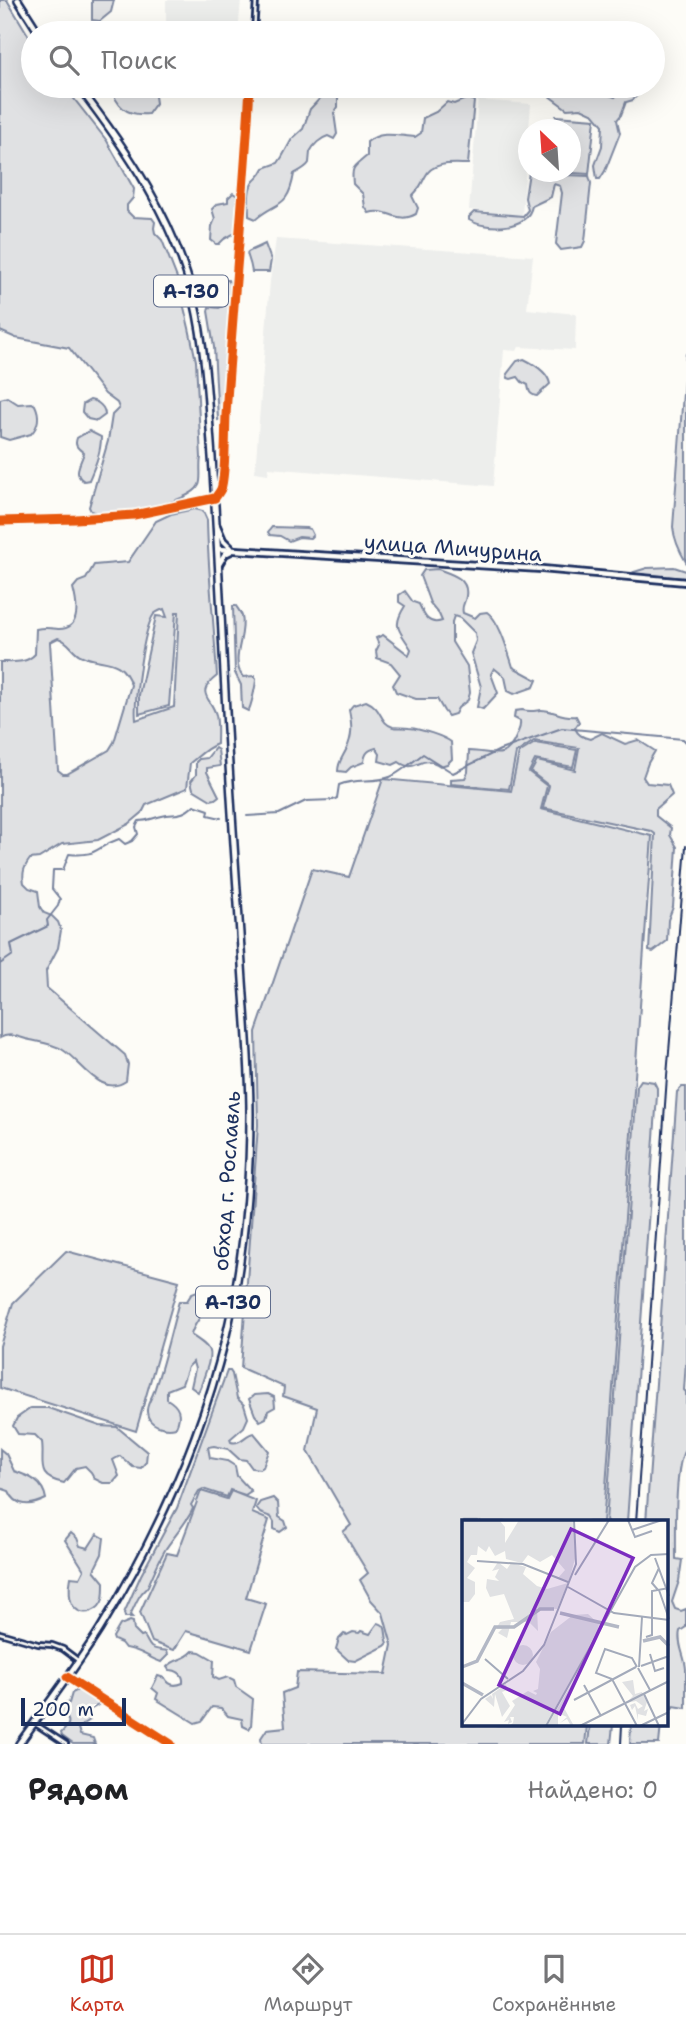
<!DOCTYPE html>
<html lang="ru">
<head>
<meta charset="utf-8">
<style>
	body { margin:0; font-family:"Shantell Sans",sans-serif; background:#f2f2f2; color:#202124 }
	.compass { position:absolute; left:518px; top:119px; width:63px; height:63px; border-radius:50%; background:#fff; box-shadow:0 7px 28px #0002; rotate:335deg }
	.scale { position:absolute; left:21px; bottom:18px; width:105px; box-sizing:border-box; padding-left:7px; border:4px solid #1b2f5e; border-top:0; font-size:19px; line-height:24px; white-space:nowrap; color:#1b2f5e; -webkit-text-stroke:5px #fdfcf7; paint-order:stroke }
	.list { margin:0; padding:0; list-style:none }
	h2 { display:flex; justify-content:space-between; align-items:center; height:91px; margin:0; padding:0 28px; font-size:30px }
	h2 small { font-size:23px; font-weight:400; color:#757577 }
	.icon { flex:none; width:38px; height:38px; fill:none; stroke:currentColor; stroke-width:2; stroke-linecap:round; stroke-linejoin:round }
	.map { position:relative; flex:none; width:686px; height:1744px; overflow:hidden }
	.search { position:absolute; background:#fff; box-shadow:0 7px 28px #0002; left:21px; right:21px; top:21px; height:77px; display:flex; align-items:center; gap:18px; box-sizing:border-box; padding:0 24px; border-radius:38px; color:#757577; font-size:26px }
	.sheet { height:189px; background:#fff }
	nav { display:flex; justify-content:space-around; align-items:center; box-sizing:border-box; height:98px; border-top:2px solid #e0e0e0; background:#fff; font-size:19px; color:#757577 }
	nav a { display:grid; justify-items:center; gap:4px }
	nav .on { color:#c8321e }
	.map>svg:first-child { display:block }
	.built { fill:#edeeec }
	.green { fill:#e0e1e3; stroke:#7e88a0; stroke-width:2; fill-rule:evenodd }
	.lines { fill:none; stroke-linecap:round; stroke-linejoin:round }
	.stream { stroke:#76819c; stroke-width:2 }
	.minor-casing { stroke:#1b2f5e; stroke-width:8 }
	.secondary-casing { stroke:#1b2f5e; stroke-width:10 }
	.trunk-casing { stroke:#1b2f5e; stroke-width:10 }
	.minor { stroke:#fdfcf7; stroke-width:2.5 }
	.secondary { stroke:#fdfcf7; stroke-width:4.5 }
	.trunk { stroke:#fdfcf7; stroke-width:5 }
	.rail { stroke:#1b2f5e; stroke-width:2 }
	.cycleway-casing { stroke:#fdfcf7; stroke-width:13 }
	.cycleway { stroke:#e8590c; stroke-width:9 }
	.labels { text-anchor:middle; stroke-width:6; stroke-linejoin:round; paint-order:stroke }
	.shield { fill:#fdfcf7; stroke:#5f6c8c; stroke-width:2 }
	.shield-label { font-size:19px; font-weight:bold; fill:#1b2f5e }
	.street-label { font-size:21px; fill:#1b2f5e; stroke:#fdfcf7 }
	.inset-river { fill:none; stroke:#b3b8c5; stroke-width:3.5 }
	.inset-road { fill:none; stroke:#a3aaba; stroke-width:2 }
	.view { fill:#7b2cbf; fill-opacity:0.15; stroke:#7b2cbf; stroke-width:3.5 }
	.inset-edge { fill:none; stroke:#1b2f5e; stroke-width:3.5 }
</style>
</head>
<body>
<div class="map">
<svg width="686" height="1744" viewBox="0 0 686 1744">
	<rect width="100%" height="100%" fill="#fdfcf7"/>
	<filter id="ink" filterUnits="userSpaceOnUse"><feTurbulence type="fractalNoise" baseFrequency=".0143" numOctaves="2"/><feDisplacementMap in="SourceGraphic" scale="14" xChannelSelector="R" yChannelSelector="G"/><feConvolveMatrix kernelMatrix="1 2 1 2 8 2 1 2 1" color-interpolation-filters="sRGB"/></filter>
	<g filter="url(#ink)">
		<g class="built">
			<path d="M166 0H241L238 33H166Z"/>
			<path d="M478 100 531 104 522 215 469 210Z"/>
			<path d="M276 239 533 256 527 309 576 314 575 350 519 347 517 351 504 350 493 486 269 468 268 474 255 472 270 281Z"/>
		</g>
		<g class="green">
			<path d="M0 0H7L33 43V86H64L107 141 134 189 133 198 127 205V211L133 217 152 218 155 222 154 228 155 233 162 240 177 278 189 328 196 361 201 458C199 466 202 479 199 485 191 504 109 517 91 511L89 507 108 441 112 415 119 408 117 403 105 394 69 348 16 338 0 331Z"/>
			<path d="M92 0H114L111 12 100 21 92 20Z"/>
			<path d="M110 86H149L155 96 156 103 148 114C125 116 117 106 110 86Z"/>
			<path d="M326 86H338V107L334 113 337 134 334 139 328 136C321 138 313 145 310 152 310 152 309 163 309 163 306 168 299 171 294 174 288 209 277 201 256 219L249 216C249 206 247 188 254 181 259 176 261 175 264 168L278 163 282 157 292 139 303 129 310 109 324 94Z"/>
			<path d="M561 86H609L607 88 609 95 615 97 626 86H633L638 94 633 100 626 102 621 115 617 120 620 133 605 171 600 179H597L595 165 602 146 603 125 594 114 581 108 567 109 549 96 552 89H559Z"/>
			<path d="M468 98 474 101 468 164C453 164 432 161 425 177 421 185 419 189 412 196L418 208 416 214C396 225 389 207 369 213L365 207 363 194 353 184C351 166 354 167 367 156V142C382 130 398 136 415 137L421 133 423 118 436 112 447 102 454 104Z"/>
			<path d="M556 116 595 119 589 174 557 172H570V130L555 129Z"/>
			<path d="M529 172H544L551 179 567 175 589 176 591 183 585 241 582 247 561 250 556 244 562 193 560 186 554 184 551 197 532 206C527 231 486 230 469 220V217L474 212 523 216 528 210 525 198Z"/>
			<path d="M233 193 239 197 237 232 224 239 219 244H216L211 240 212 226 215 219 212 209 217 204 228 202V198Z"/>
			<path d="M265 244 271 260 269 272H252C248 246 239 257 265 244Z"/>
			<path d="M224 280H228L233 288 230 299 222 419 218 420 214 347 208 311 209 307 219 308 223 306 224 301C218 296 217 291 219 283Z"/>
			<path d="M686 353V562C680 552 674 538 673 527Z"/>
			<path d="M524 359C534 364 548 372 550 384L537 396C530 395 529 392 528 385L522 382 518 377 511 379 508 378 507 374 517 361Z"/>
			<path d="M7 397 18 404 32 403 35 405C40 415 39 426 31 434L9 440 0 437V399Z"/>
			<path d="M90 400C98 401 105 407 105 415L97 421 88 419 82 412 83 404Z"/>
			<path d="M89 431 101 437C101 453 95 466 89 480L84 481C72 475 81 462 84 453 78 448 74 446 77 438Z"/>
			<path d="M195 509 203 511 207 520C208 572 214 623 217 676 194 694 211 697 216 715 218 724 217 735 217 744 206 748 199 756 190 763L187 788 146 805 142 813 129 824 98 840 62 844 39 858 30 859C24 867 22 873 24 883L29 888 38 891 40 907 44 913 52 916 58 922 61 930 58 948 46 971 47 988 125 1055 128 1064 126 1081C101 1098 82 1062 63 1050 53 1043 38 1042 26 1039 17 1036 8 1033 0 1038V662C13 662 26 664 35 654L36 629C44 627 50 628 59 629 82 629 77 603 73 588L78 582 86 579 94 565 128 562 156 521 171 514ZM164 609 167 617 156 616 139 695V714L169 706 176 612H179L174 707 136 720C134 701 143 629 154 614 157 612 160 610 164 609ZM58 638C69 641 71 650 80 655 102 666 121 655 131 685L114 742 109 750 67 774H63L58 770 50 642Z"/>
			<path d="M272 527 306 528 310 529 313 535 310 538 299 537 289 541 280 536 270 535 268 532Z"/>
			<path d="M674 567 686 571V578L636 574 634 572 647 568Z"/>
			<path d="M438 569C451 574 469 578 466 596 465 604 461 605 463 613L475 618 480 613 487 612C500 621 508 652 513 667L537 680 534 687 514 694 508 691 505 677 494 668 491 674 498 693 483 709 477 707 481 687 471 653 476 641 475 633 460 618 454 616 452 622V642L467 666 470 693 468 700 458 708 455 714 448 716 444 711 437 699H416L396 692 393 685 400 674 391 663 377 658 376 651 379 645 376 638 383 635 409 655 411 649C400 630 391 628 405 606L399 602V595L405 591 413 602 419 604C424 615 428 626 442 621L439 614 430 603 420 576 424 570Z"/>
			<path d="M233 606H236C238 609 241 613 242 616 247 636 229 659 243 677L254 676 256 679C256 684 251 708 248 711L242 708 241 685 235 673Z"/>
			<path d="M366 701C383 708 379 723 393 727 398 728 404 727 409 728 421 729 443 736 451 742L452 759 447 764 440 766C420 752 417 775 399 762L393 765 379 761 380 754 376 748C368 750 365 753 364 762L351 767 346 772 338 771C338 762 342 758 346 750 353 736 352 724 349 710L353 705Z"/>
			<path d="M522 710C530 712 533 711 540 710 552 709 562 718 576 716L579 722 575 728C578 735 582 737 590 739L602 733 625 744 638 740 655 751 648 763 643 777 647 783 668 785 672 795 656 809V816L671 828 670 835 677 847 673 907 668 920 667 941 653 952 649 951 655 834 651 831 543 808 549 786 531 772 537 761 575 770 579 748 534 741 516 753 509 789 451 784V779L465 778 468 772 469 751C491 751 505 763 516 737 518 730 521 729 520 721L514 718 515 711Z"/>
			<path d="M535 743 577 750 573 767 535 760 529 772 547 786 541 809 652 836 606 1487 603 1522H464V1725H587L585 1744H262L261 1738 267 1729 285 1727 282 1693 295 1688 297 1672 386 1674 392 1645 383 1613 371 1600 360 1580 368 1573 343 1532 351 1525 308 1451 317 1408 283 1396 284 1387 241 1368 258 1125 256 1032 312 869 349 877 383 779 511 791 519 753Z"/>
			<path d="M215 748 218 750 220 766 207 768V772L219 796 215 799 211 800 193 789 191 781 196 775V762L199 759 207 758Z"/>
			<path d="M641 1080 654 1082 657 1088V1095L627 1522H606L637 1086Z"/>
			<path d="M682 1087H686V1361L684 1390 686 1392V1448C674 1463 676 1536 676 1559L682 1560 679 1581 672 1602 675 1609 681 1611 686 1609V1627L680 1631C677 1644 685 1656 686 1669 686 1681 686 1695 686 1708L674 1706 667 1715V1522H646L677 1092Z"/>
			<path d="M66 1251 179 1281 136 1431 0 1388V1346L13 1303Z"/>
			<path d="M200 1290C214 1311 195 1317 191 1335 209 1347 214 1349 206 1371 203 1379 202 1385 198 1392L191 1387 195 1369 193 1362 188 1367 182 1384 167 1390V1399C179 1406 182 1414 176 1427 165 1430 148 1426 147 1412 146 1405 152 1398 154 1391 164 1362 171 1331 179 1301H187L192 1293Z"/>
			<path d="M227 1371H230L232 1374 237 1398 244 1405 248 1418 244 1427 230 1439 231 1442C241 1445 245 1434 254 1433L269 1451 263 1467 260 1469 252 1468 246 1460 239 1459 228 1449 214 1446 208 1447 210 1458 227 1461 235 1466 237 1476 251 1491 245 1495 230 1490 227 1497 203 1489 199 1491 191 1505 193 1508C191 1517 171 1540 165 1550 158 1562 153 1575 148 1586 146 1589 143 1591 141 1594 136 1601 134 1608 130 1615L132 1617H125L124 1613 141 1575 177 1508Z"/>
			<path d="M268 1394 274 1397 275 1407 268 1411 266 1418 260 1421 255 1415 249 1399 254 1395Z"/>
			<path d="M31 1408H48L100 1426 117 1427 147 1452 146 1462 141 1468 133 1467 120 1456 113 1460 119 1476 113 1483H103L95 1479 91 1472 85 1466 76 1468 64 1483C34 1477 45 1464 42 1442L35 1435 18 1434 13 1426 17 1418Z"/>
			<path d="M0 1449 6 1454 14 1471C29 1476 43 1481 46 1499 32 1506 16 1508 9 1491L0 1488Z"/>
			<path d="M201 1491 227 1499 231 1491 256 1501 252 1513 269 1520 246 1598 266 1604 251 1650 186 1631 174 1650 152 1642 140 1612 167 1553 177 1555Z"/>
			<path d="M273 1498 278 1503 279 1517 285 1521 287 1527 280 1532 274 1529V1522L271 1517 260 1513 256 1508 260 1502Z"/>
			<path d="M71 1533 77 1538 80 1546 88 1548 97 1534 104 1538 102 1554 94 1570 104 1582C104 1588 104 1594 103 1599 100 1610 85 1617 76 1609 68 1603 69 1586 71 1577L80 1578 84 1570 65 1540Z"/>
			<path d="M130 1621 133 1622 134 1630 141 1637 144 1636C147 1640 148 1644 151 1647 155 1650 162 1650 167 1651L168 1655 161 1662C148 1658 140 1649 125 1648L121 1643 114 1640 113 1637 120 1625Z"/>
			<path d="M378 1623C389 1625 384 1635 388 1643L385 1646 355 1661 348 1660 336 1649 339 1639 344 1634 347 1635 353 1632 359 1633 361 1631 370 1634Z"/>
			<path d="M193 1651 200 1652 214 1660 213 1677 219 1680 228 1677 234 1680 236 1687 253 1699 251 1726 249 1729 243 1726 242 1719 228 1716 221 1708 212 1707 202 1721 195 1723 156 1699 158 1693 152 1688 158 1676 165 1678C169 1686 176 1686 183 1683 184 1674 177 1670 169 1670L167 1667C175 1658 184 1661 193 1651Z"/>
			<path d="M78 1690 100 1704 88 1711 87 1715 90 1720 78 1728 80 1735 93 1738 95 1744H73L62 1736 61 1733C66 1728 71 1724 67 1718L60 1716 59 1709 63 1704 69 1703 72 1693Z"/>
			<path d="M590 1725H613L611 1744H588Z"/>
			<path d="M631 1725H661L659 1744H630Z"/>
		</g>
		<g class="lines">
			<g class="stream">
				<path d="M247 816 279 814 306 801 333 800 337 798 339 785C356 778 374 783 390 777 398 774 415 760 423 754L453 773 500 750 562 728 683 739 686 742"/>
				<path d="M0 964 13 955 11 944 48 926 47 920 58 906 60 899 52 889 53 870H63L69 854C98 857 95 847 119 839L125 844 132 841 138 834 136 827 139 821C149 821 152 818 162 816 176 813 182 817 194 805L209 810 208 815 221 818"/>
			</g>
			<defs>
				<g id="minor">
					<path d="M254 33 256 0"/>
					<path d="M0 521 76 519 134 515 215 498C217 495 219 493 221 489 226 475 225 433 226 415 233 305 244 196 250 86"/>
					<path d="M0 1633 38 1644 52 1645 63 1649 79 1661"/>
					<path d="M67 1677 171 1744"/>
					<path d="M34 1723 66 1744"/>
				</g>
				<g id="secondary">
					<path d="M217 526 223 540 231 548"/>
					<path d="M218 549 542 569 686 582"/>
					<path d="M219 564 225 554 231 551"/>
				</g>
				<g id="trunk">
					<path d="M18 0 39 33"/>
					<path d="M19 1744C46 1706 75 1669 100 1629 154 1541 200 1441 225 1340 242 1269 250 1188 250 1114 250 1064 245 1015 242 965 237 886 231 807 227 729 222 638 218 547 212 457 208 405 206 351 194 300 174 219 128 151 78 86"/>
				</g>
			</defs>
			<use href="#minor" class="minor-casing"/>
			<use href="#secondary" class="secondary-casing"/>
			<use href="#trunk" class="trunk-casing"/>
			<use href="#minor" class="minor"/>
			<use href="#secondary" class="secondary"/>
			<use href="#trunk" class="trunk"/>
			<g class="rail">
				<path d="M636 1522 667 1076 686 846"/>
				<path d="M621 1744 622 1725"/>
			</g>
			<defs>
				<g id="cycleway">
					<path d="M0 521 76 519 134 515 215 498C217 495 219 493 221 489 226 475 225 433 226 415 233 305 244 196 250 86"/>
					<path d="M67 1677 171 1744"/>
				</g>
			</defs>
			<use href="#cycleway" class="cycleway-casing"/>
			<use href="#cycleway" class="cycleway"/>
		</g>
	</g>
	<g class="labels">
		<g class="shield">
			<rect x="154" y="275.5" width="74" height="31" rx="5"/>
			<rect x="196" y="1286.5" width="74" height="31" rx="5"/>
		</g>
		<g class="shield-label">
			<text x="191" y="298">А-130</text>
			<text x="233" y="1309">А-130</text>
		</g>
		<g class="street-label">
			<text transform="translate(453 548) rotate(4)" y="7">улица Мичурина</text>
			<text transform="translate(227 1181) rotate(-86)" y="7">обход г. Рославль</text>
		</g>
	</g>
	<g transform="translate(462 1520)">
		<rect width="206" height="206" fill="#fdfcf7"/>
		<path d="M0 0H37L43 7V23L57 0H111L114 35 107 61 96 58 103 50 90 35 78 42 66 35 60 43 44 39 43 31 33 36 27 26 24 32 16 26 15 35H9L5 42 13 48 5 58 13 62V74L7 82H0ZM36 42 45 49 49 43 64 47 61 54 75 66 85 69 106 63 95 89 75 88 76 111 67 102H49L45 118 36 113 40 109H34L38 102 52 99 42 74 28 77 24 68 25 59 37 61 33 57 37 49 30 51ZM126 94 137 104 135 113 83 206H47L51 203 52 197H48L50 202 46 204 47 200 42 202 53 185 50 181 66 171 74 175 75 173 71 171 76 169 78 149 74 142 89 112 111 95ZM51 135a10 10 0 1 1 20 0a10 10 0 1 1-20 0ZM128 133 101 186 112 206 123 203 116 206H109L105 199 98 203 105 197 96 193V206H85ZM171 160 173 174 180 172 185 182 182 191 186 189 184 196 176 194V200L173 186 170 190 168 185 173 183 176 189 181 186 174 181 164 183 171 176 160 162ZM44 164 45 170 40 172 48 186 40 197 33 174 32 187 23 179 29 175 31 179 30 174Z" fill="#e0e1e3"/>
		<path class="inset-river" d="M98 93 157 107M181 121 198 117 207 126M0 147 15 141 33 107H52L78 89H92M0 163 21 175"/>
		<path class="inset-road" d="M166 0 173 17 190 11M170 10 200 0M193 38 207 76M15 41 61 44 106 62M113 55 147 0M106 67 152 93 207 100M196 70 190 63 197 48M197 70 207 99M184 117 190 115V71L207 68M188 134 193 151 202 148M23 139 46 159M179 146 207 136M177 147 180 97M176 148 188 170M122 165 139 196M182 174 197 206M112 180 174 147M0 204 19 179 61 151 82 125 114 44 112 0M84 206 173 47 189 35 207 34M118 206 207 161M175 206 150 159 134 153 143 129 170 138 175 147M178 206 207 192"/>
		<path class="view" d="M109 9 171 38 98 194 37 165Z"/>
		<rect width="206" height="206" class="inset-edge"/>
	</g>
</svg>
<svg class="compass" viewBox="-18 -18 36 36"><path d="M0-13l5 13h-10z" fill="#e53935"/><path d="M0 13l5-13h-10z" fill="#757577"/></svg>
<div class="scale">200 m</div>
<div class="search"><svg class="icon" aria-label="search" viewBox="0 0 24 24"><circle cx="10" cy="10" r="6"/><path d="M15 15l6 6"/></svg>Поиск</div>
</div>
<section class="sheet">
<h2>Рядом<small>Найдено: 0</small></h2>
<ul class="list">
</ul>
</section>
<nav>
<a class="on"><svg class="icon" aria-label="map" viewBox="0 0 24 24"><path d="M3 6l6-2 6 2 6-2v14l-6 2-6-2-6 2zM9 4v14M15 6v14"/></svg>Карта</a>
<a><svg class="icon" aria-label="directions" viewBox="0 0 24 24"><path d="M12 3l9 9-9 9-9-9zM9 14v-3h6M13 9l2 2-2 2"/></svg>Маршрут</a>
<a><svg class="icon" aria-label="saved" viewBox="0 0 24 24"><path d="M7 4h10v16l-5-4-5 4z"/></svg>Сохранённые</a>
</nav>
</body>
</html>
